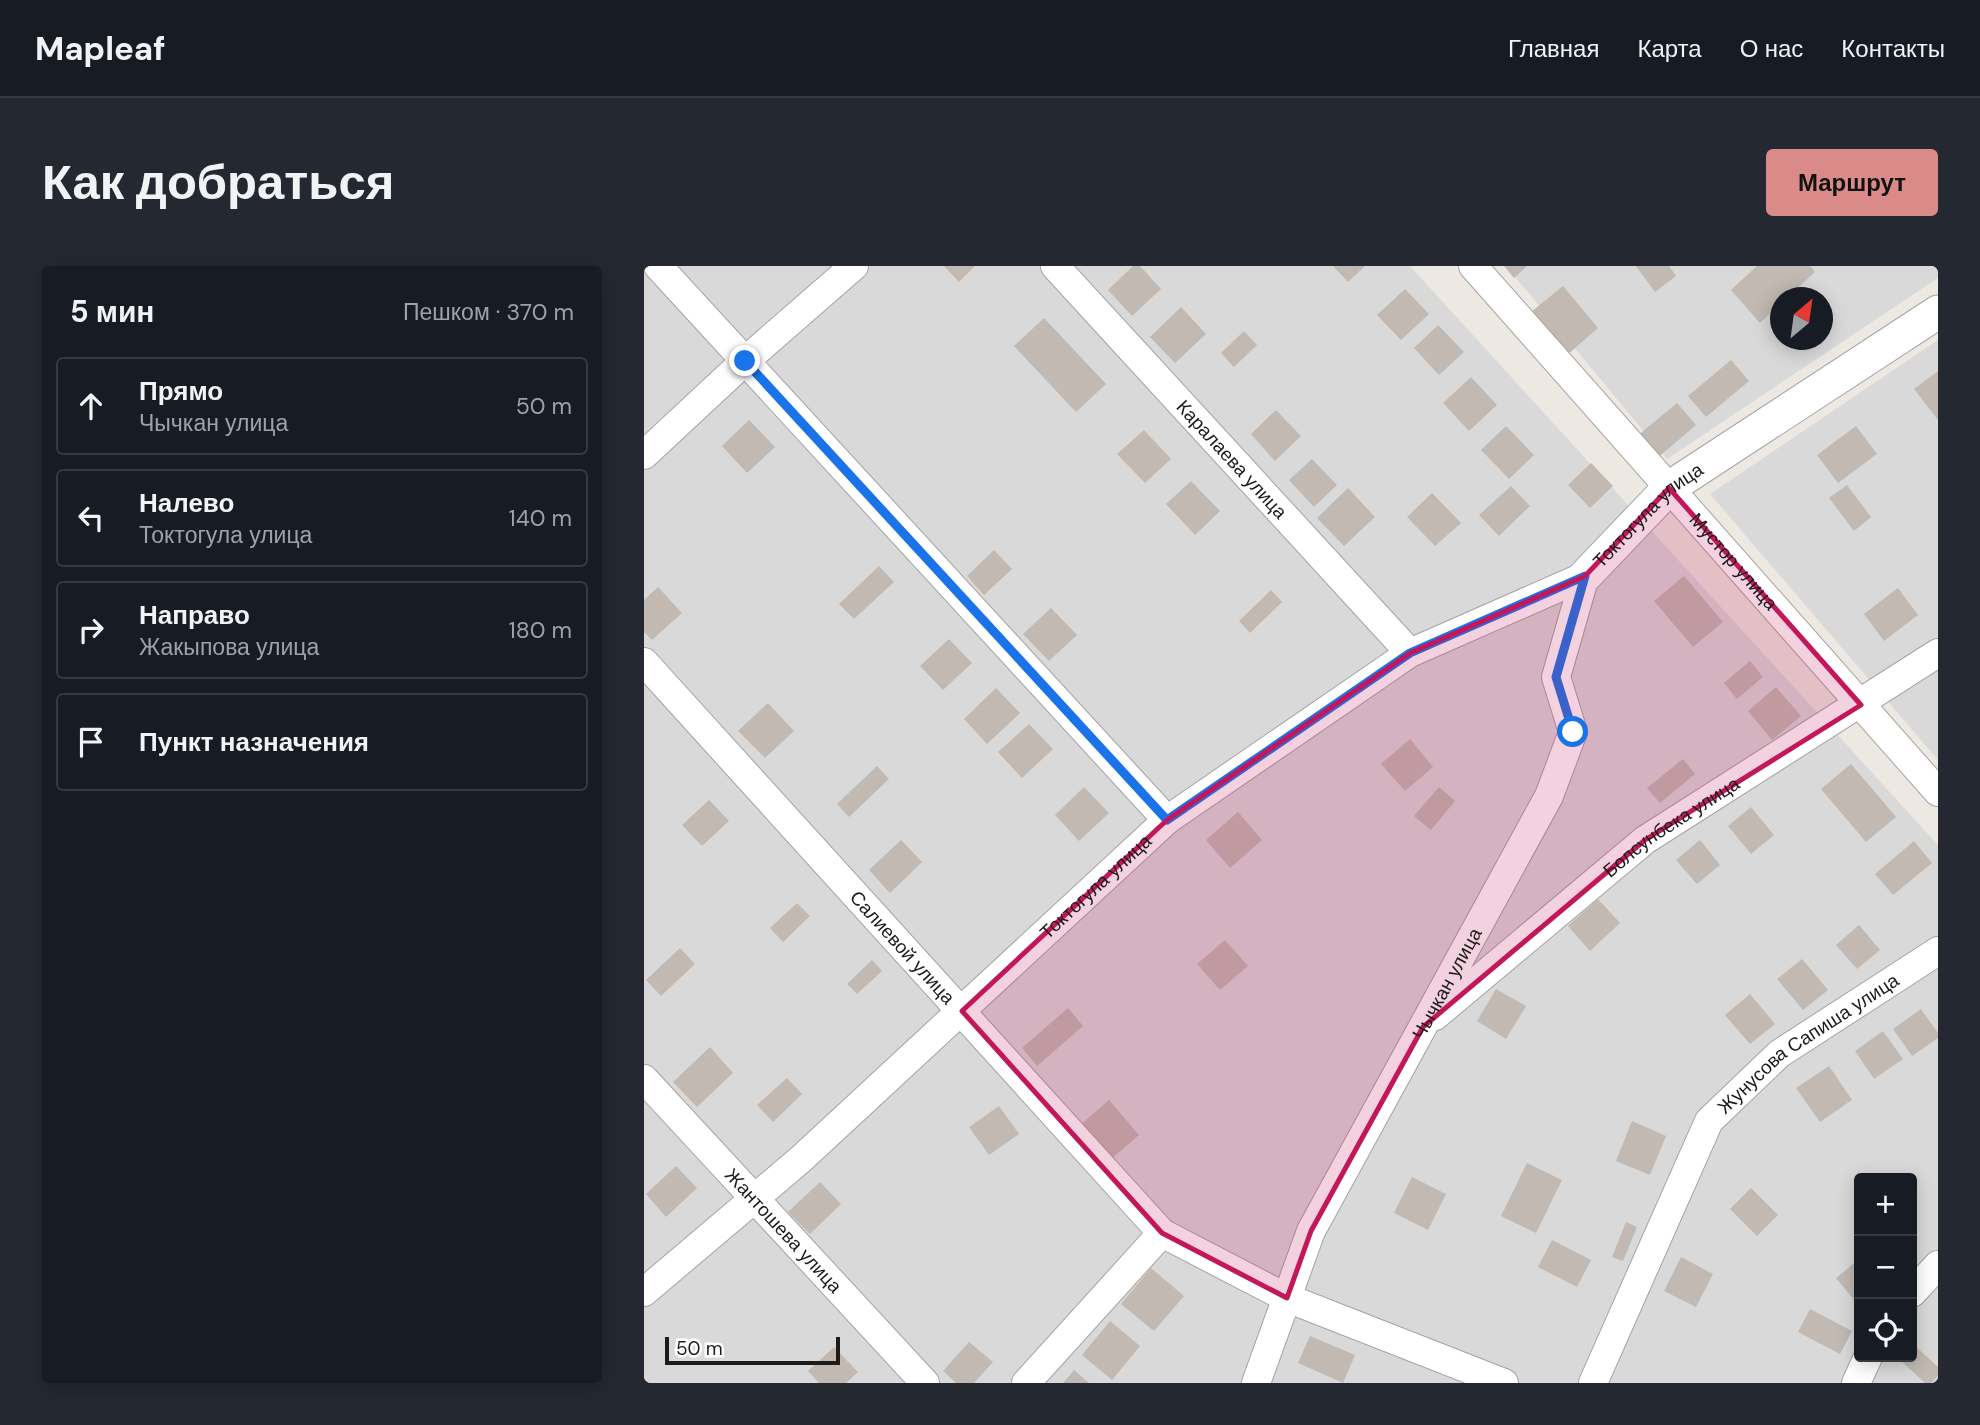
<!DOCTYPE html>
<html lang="ru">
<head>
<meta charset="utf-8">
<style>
	body { margin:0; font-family:"DM Sans",sans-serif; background:#242831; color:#f1f3f6 }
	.controls { position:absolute; right:21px; bottom:21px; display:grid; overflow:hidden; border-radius:7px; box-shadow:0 4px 18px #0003 }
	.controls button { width:63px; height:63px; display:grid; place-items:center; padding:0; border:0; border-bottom:2px solid #363941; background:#171b24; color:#f1f3f6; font:35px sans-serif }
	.compass { position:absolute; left:1126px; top:21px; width:63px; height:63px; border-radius:50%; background:#171b24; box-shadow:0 4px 18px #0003; rotate:29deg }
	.scale { position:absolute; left:21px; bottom:18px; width:175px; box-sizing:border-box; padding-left:7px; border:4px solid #1c1c1c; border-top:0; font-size:19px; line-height:24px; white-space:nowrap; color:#1c1c1c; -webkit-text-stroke:5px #fff; paint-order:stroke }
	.stop { position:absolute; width:21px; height:21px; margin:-16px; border:5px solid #1a73e8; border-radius:50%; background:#fff }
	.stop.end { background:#1a73e8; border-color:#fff; box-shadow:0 2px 7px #0008 }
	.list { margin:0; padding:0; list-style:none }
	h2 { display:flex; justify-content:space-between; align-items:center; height:91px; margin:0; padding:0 28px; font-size:30px }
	h2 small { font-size:23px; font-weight:400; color:#9ea1a6 }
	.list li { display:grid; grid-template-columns:46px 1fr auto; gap:21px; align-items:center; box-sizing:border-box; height:98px; margin:0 14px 14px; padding:0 14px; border:2px solid #363941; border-radius:7px }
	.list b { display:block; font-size:26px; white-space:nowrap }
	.list p { margin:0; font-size:23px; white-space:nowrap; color:#9ea1a6 }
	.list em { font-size:23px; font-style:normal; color:#9ea1a6 }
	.icon { flex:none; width:38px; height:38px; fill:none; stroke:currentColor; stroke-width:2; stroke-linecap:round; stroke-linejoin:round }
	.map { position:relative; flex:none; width:1294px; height:1117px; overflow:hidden; border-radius:7px }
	header { display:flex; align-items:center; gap:42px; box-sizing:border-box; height:98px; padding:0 35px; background:#171b24; border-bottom:2px solid #363941 }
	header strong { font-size:33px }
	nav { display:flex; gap:38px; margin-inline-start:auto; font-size:24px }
	.intro { display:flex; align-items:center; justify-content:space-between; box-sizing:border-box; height:168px; padding:0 42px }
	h1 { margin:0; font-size:49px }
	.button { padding:18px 32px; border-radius:7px; background:#db8a8a; color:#111; font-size:24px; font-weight:700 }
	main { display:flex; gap:42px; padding:0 42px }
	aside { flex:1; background:#171b24; border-radius:7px; box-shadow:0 4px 18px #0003 }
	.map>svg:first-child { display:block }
	.residential { fill:#dad9d9; fill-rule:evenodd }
	.building { fill:#c1b9b2 }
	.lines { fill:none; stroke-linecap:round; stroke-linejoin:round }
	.minor-casing { stroke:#a3a3a3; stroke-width:30 }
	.tertiary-casing { stroke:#a3a3a3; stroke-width:35 }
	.minor { stroke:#fff; stroke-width:28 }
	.tertiary { stroke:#fff; stroke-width:33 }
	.route { stroke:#1a73e8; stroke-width:9 }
	.marked { fill:#c2185b; fill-opacity:0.2; stroke:#c2185b; stroke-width:5; stroke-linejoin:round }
	.labels { text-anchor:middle; stroke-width:5; stroke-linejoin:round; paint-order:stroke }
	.street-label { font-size:19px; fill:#1c1c1c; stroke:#fff }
</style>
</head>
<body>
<header>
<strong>Mapleaf</strong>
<nav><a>Главная</a><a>Карта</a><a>О нас</a><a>Контакты</a></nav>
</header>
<div class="intro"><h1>Как добраться</h1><a class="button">Маршрут</a></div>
<main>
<aside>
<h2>5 мин<small>Пешком · 370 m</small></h2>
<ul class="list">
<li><svg class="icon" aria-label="ahead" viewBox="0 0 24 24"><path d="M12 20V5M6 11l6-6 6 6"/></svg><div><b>Прямо</b><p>Чычкан улица</p></div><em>50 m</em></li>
<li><svg class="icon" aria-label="left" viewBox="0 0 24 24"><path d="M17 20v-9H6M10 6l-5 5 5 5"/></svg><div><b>Налево</b><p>Токтогула улица</p></div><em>140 m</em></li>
<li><svg class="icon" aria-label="right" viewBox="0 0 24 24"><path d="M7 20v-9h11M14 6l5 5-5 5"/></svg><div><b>Направо</b><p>Жакыпова улица</p></div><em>180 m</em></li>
<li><svg class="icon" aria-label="arrive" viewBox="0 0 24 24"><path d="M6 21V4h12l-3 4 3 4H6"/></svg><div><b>Пункт назначения</b></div></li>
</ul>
</aside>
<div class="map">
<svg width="1294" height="1117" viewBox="0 0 1294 1117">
	<rect width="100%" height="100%" fill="#ede9e2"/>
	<g class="residential">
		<path d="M0 0H766L1294 579V1117H0ZM1215 912H1268V1091H1215Z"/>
		<path d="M862 0H1294V12L1023 193ZM1136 32H1178V74H1136Z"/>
		<path d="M1294 74V494L1066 228Z"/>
	</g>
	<g class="building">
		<path d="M300 0H331L315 16Z"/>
		<path d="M489 0H496L517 23 488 50 464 24Z"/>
		<path d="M689 0H721L704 16Z"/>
		<path d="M860 0H883L870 12Z"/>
		<path d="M992 0H1025L1032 10 1011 26Z"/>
		<path d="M1113 0H1166L1171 6 1143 32H1136V38L1116 57 1087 24Z"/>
		<path d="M919 20 954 62 923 89 887 46Z"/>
		<path d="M761 23 785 48 757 74 733 49Z"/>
		<path d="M537 41 562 68 531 97 506 71Z"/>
		<path d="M400 52 462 118 432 146 370 80Z"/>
		<path d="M794 59 820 86 795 109 770 82Z"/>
		<path d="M600 65 613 79 590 101 577 87Z"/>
		<path d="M1087 94 1105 115 1062 151 1044 130Z"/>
		<path d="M1294 105V154L1270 123Z"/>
		<path d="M827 111 853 139 825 165 799 137Z"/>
		<path d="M1033 137 1052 159 1011 194 992 171Z"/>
		<path d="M632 144 657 170 631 195 607 168Z"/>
		<path d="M105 154 131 181 103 207 78 180Z"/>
		<path d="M862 160 890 189 865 213 837 184Z"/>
		<path d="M1212 160 1233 188 1194 217 1173 189Z"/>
		<path d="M500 164 527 193 501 217 473 188Z"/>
		<path d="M668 193 693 219 670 241 645 214Z"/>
		<path d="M947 197 969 220 946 242 924 219Z"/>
		<path d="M547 215 576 245 551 269 522 238Z"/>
		<path d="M1203 219 1227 251 1210 265 1185 232Z"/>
		<path d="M867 220 886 240 855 270 835 249Z"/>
		<path d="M704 222 731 251 700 280 673 252Z"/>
		<path d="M788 227 817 257 791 280 763 251Z"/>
		<path d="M350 284 368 303 340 329 323 310Z"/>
		<path d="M235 300 250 316 210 353 195 338Z"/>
		<path d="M1040 310 1079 356 1049 381 1010 335Z"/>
		<path d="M14 321 38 347 8 374 0 366V334Z"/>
		<path d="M1254 322 1274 349 1240 375 1220 348Z"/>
		<path d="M627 324 638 336 606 367 595 355Z"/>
		<path d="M407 342 433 369 405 395 379 368Z"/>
		<path d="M305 373 328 397 299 424 276 400Z"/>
		<path d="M1106 395 1119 411 1093 433 1080 417Z"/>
		<path d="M1132 421 1157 450 1128 474 1104 445Z"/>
		<path d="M352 422 376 447 343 478 320 453Z"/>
		<path d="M124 437 150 465 121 492 94 465Z"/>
		<path d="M385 458 409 483 378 512 354 486Z"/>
		<path d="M766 473 789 501 761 525 737 498Z"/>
		<path d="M1039 493 1051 508 1016 537 1003 522Z"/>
		<path d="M1207 498 1252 551 1222 576 1177 523Z"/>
		<path d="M233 500 245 513 205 551 193 538Z"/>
		<path d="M440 521 465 547 435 575 411 549Z"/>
		<path d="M795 521 811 535 787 564 770 550Z"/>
		<path d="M65 534 85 555 58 580 38 559Z"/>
		<path d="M1107 541 1130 569 1107 588 1084 560Z"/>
		<path d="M594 546 618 574 586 602 562 574Z"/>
		<path d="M257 574 278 596 246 627 225 604Z"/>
		<path d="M1056 574 1076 599 1053 618 1032 594Z"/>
		<path d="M1270 575 1288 597 1249 629 1231 608Z"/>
		<path d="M954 633 976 657 946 685 924 660Z"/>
		<path d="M153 637 166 650 139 676 126 662Z"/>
		<path d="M1215 659 1236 684 1213 703 1192 679Z"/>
		<path d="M581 674 604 700 576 724 553 698Z"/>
		<path d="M36 682 51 698 17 730 2 714Z"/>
		<path d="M1158 693 1184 724 1159 744 1133 713Z"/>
		<path d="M228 694 238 705 213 728 203 718Z"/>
		<path d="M852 723 882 740 862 773 833 755Z"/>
		<path d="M1106 728 1131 758 1106 778 1081 749Z"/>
		<path d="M424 742 439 760 393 800 378 782Z"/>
		<path d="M1277 743 1294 767V772L1268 790 1249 763Z"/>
		<path d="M1239 765 1259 793 1230 813 1211 785Z"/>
		<path d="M66 781 89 807 53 841 29 816Z"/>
		<path d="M1185 800 1208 834 1176 856 1152 822Z"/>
		<path d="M143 812 158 828 129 856 113 839Z"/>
		<path d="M465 834 495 869 466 894 436 859Z"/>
		<path d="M355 840 375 868 345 889 325 861Z"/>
		<path d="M988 855 1022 870 1006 909 972 895Z"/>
		<path d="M883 897 918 914 892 967 857 950Z"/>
		<path d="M32 900 53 922 22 951 2 928Z"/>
		<path d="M768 911 802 928 784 964 750 947Z"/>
		<path d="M176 916 197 938 166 968 144 946Z"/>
		<path d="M1107 922 1134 949 1113 970 1086 943Z"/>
		<path d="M982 956 993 961 979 995 968 991Z"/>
		<path d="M908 974 947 994 933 1021 894 1001Z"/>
		<path d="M1037 991 1069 1008 1052 1041 1020 1025Z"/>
		<path d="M1215 993V1040L1192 1012Z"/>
		<path d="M507 1002 540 1030 510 1065 477 1038Z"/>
		<path d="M1166 1043 1208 1065 1196 1088 1154 1066Z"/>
		<path d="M466 1055 496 1080 468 1114 438 1089Z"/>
		<path d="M666 1070 711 1089 699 1117 654 1097Z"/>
		<path d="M325 1076 349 1096 330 1117H312L299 1105Z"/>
		<path d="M1268 1077 1294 1101V1110L1287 1117H1281L1253 1091H1268Z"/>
		<path d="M190 1081 214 1106 202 1117H175L164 1105Z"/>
		<path d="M430 1104 445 1117H419Z"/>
	</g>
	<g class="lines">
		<defs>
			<g id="minor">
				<path d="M14 0 523 554"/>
				<path id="s1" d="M411 0 766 387"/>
				<path id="s2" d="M829 0 1294 526"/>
				<path d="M0 189 101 95 210 0"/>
				<path id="s3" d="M0 396 518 967 643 1032 860 1117"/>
				<path id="s4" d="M791 750 1001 574 1294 387"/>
				<path id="s5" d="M0 813 281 1117"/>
				<path id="s6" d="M0 1026 157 893 523 554 766 387 941 310"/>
				<path d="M1268 1027 1294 999"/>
				<path d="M382 1117 518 967"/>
				<path id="s7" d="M612 1117 667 965 905 530 929 466 912 411 941 310"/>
				<path id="s8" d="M949 1117 1065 855 1135 788 1294 685"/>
				<path d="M1212 1117 1224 1091"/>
			</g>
			<g id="tertiary">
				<path id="s9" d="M941 310 1025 222 1294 46"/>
			</g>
		</defs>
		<use href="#minor" class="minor-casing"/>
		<use href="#tertiary" class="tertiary-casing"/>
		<use href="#minor" class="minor"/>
		<use href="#tertiary" class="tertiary"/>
	</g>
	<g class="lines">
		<path class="route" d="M101 95 523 554 766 387 941 310 912 411 929 466"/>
	</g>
	<path class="marked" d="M1025 222 1217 439 1001 574 779 761 667 965 643 1032 518 967 318 745 523 554 766 387 941 310Z"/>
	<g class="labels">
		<g class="street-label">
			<text dy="7" stroke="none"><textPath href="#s1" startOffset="262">Каралаева улица</textPath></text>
			<text dy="7" stroke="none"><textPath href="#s9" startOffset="88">Токтогула улица</textPath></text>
			<text dy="7" stroke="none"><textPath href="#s2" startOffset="394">Мустор улица</textPath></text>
			<text dy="7" stroke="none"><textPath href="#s4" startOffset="303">Болсунбека улица</textPath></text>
			<text dy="7" stroke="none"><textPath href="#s6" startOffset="607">Токтогула улица</textPath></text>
			<text dy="7" stroke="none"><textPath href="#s3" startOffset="385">Салиевой улица</textPath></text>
			<text dy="7" stroke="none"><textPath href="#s7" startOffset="444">Чычкан улица</textPath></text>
			<text dy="7" stroke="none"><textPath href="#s8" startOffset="413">Жунусова Сапиша улица</textPath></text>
			<text dy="7" stroke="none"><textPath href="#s5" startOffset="206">Жантошева улица</textPath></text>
		</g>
	</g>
</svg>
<div class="controls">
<button>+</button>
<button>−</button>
<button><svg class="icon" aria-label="locate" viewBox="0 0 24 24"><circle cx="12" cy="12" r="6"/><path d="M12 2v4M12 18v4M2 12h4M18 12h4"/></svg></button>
</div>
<svg class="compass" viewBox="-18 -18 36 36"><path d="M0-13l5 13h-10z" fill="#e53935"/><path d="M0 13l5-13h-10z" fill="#9ea1a6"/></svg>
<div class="scale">50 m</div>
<div class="stop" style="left:929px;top:466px"></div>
<div class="stop end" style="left:101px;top:95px"></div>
</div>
</main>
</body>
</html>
